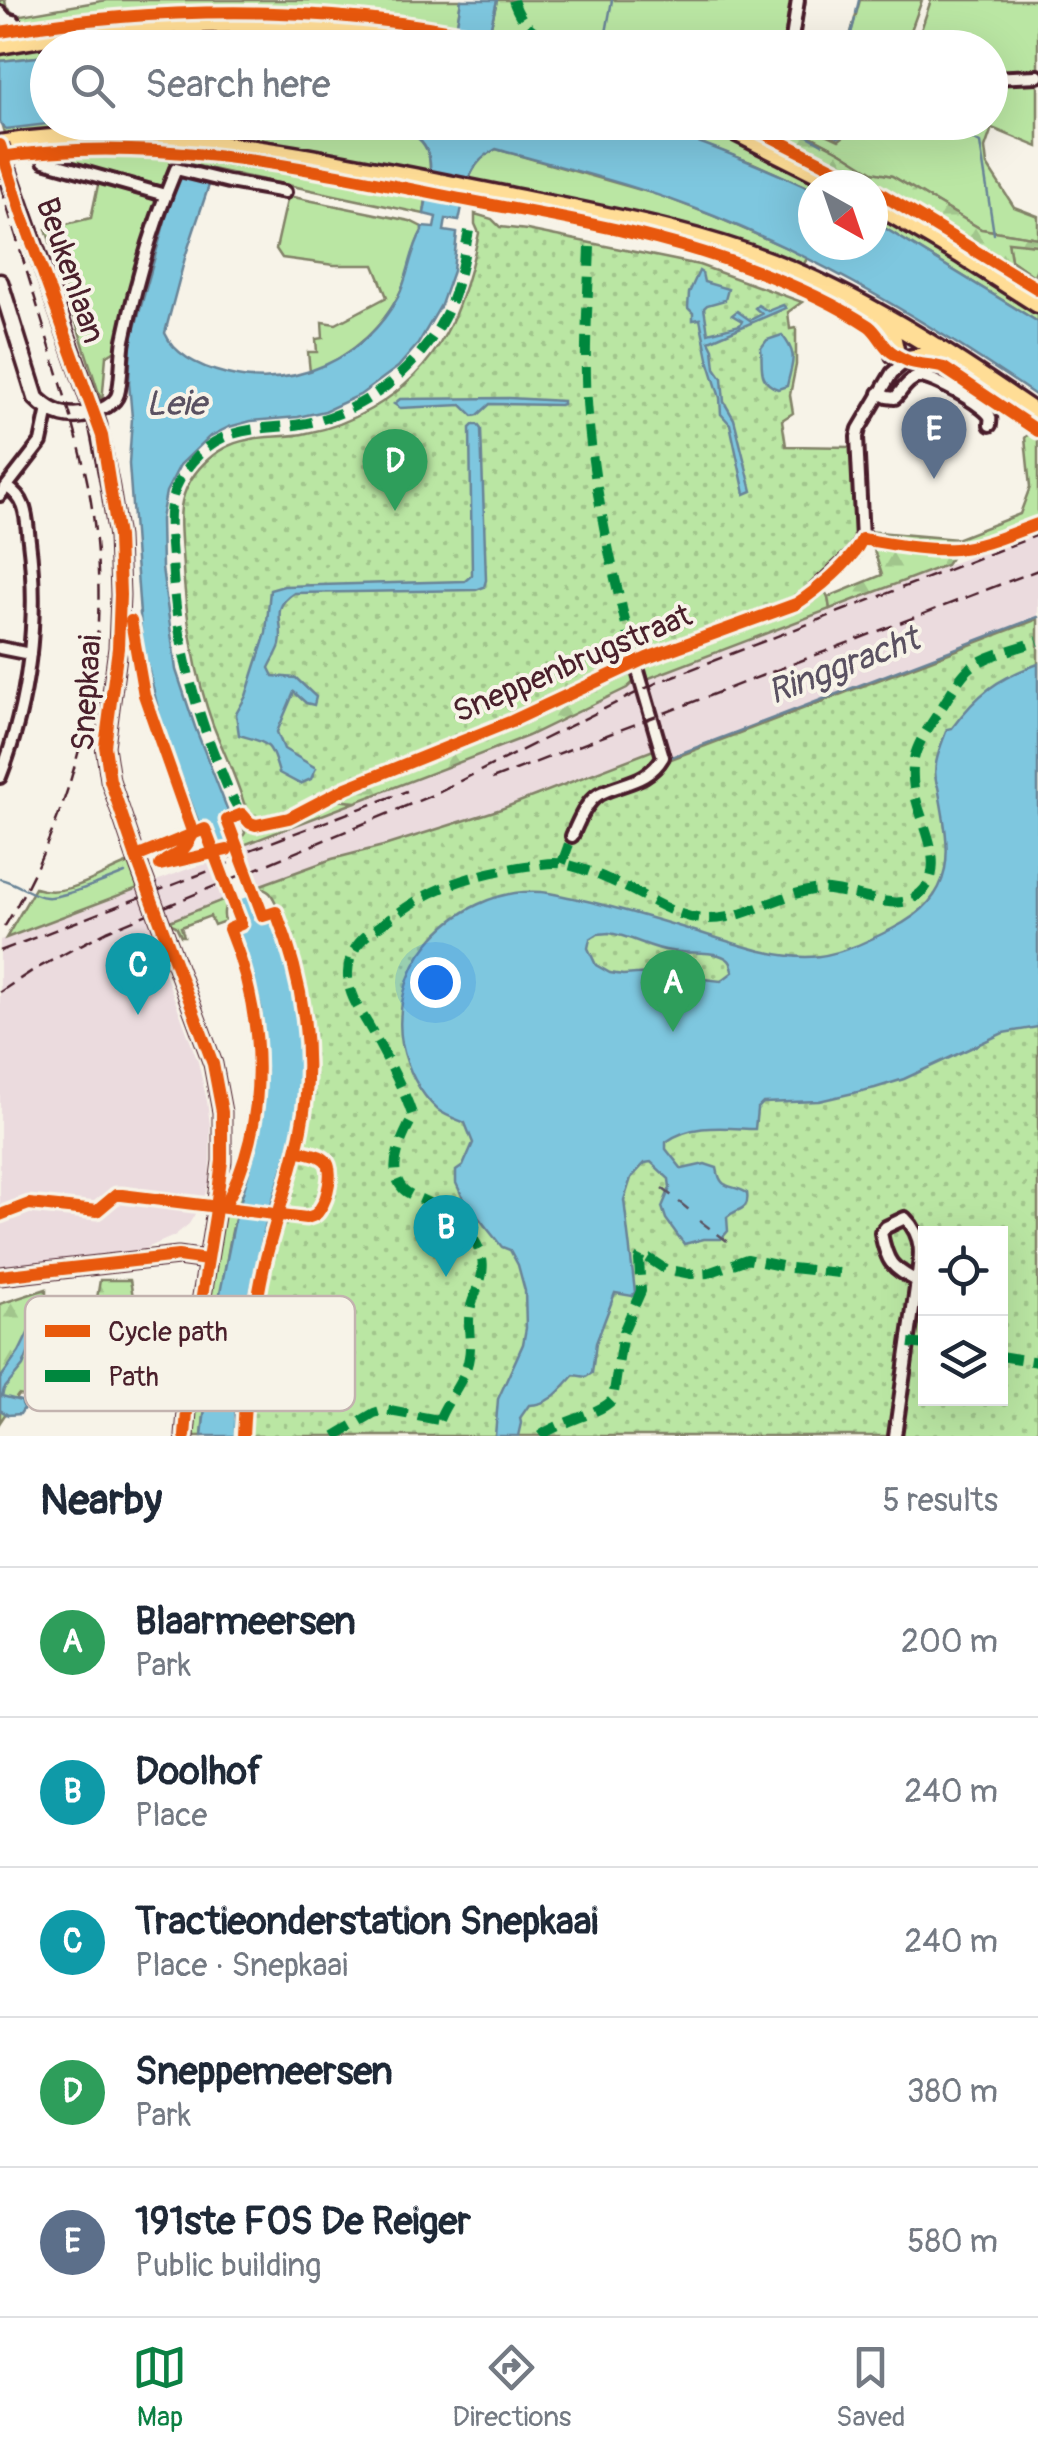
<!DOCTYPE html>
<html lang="en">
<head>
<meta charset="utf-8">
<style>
	body { margin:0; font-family:Pangolin,sans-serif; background:#f2f2f3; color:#1f2937 }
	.controls { position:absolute; right:30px; bottom:30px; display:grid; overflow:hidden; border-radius:0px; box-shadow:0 10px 40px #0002 }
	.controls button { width:90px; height:90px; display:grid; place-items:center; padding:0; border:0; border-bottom:2px solid #e0e1e3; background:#fff; color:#1f2937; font:50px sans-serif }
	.compass { position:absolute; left:798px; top:170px; width:90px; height:90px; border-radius:50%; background:#fff; box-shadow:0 10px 40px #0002; rotate:140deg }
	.you { position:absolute; left:435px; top:982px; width:35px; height:35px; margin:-25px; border:8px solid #fff; border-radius:50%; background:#1a73e8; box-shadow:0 0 0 15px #1a73e833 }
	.badge { display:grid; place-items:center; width:65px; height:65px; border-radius:50%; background:#0b8043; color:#fff; font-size:32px; font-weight:700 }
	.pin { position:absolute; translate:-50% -82px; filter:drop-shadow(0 2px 5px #0008) }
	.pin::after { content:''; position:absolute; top:52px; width:35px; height:30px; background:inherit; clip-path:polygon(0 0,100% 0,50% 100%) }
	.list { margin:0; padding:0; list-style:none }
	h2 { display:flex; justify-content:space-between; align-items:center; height:130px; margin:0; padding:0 40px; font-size:42px }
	h2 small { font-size:32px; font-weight:400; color:#747a83 }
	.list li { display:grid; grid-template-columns:65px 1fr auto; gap:30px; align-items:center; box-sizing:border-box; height:150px; padding:0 40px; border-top:2px solid #e0e1e3 }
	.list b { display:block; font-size:38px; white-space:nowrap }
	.list p { margin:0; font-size:32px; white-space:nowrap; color:#747a83 }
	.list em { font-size:32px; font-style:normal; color:#747a83 }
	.icon { flex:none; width:55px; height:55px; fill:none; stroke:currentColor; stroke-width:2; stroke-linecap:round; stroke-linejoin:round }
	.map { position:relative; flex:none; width:1038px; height:1436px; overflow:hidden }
	.search { position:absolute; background:#fff; box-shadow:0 10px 40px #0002; left:30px; right:30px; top:30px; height:110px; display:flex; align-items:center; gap:25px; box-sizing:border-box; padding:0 35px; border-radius:55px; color:#747a83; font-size:38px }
	.sheet { height:880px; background:#fff }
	nav { display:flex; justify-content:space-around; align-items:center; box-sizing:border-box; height:140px; border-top:2px solid #e0e1e3; background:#fff; font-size:28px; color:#747a83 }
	nav a { display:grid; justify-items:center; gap:5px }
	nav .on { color:#0b8043 }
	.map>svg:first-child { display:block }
	.built { fill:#ebdbde }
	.green { fill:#bae6a3; stroke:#828267; stroke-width:2.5 }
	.forest { fill:url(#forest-firs); stroke:#828267; stroke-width:2.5 }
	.park { fill:url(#park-dots); stroke:#828267; stroke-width:2.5; fill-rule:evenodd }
	.water { fill:#7ec7df; stroke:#698497; stroke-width:2.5; fill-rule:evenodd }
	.pier { fill:#f7f3e8 }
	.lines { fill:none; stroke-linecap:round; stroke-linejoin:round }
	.stream { stroke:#698497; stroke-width:2.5 }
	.ferry { stroke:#5a5161; stroke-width:2.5; stroke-dasharray:12 10; stroke-linecap:butt }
	.street-casing { stroke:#4a1f2b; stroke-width:18 }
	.secondary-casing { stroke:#4a1f2b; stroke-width:21 }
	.highway-casing { stroke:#4a1f2b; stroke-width:25 }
	.street { stroke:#f7f3e8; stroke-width:10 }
	.secondary { stroke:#f7f3e8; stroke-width:14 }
	.highway { stroke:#ffdd96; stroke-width:18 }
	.rail { stroke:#4a1f2b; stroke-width:2.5; stroke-dasharray:15 8; stroke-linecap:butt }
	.secondary-bridge-casing { stroke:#4a1f2b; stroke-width:21; stroke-linecap:butt }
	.secondary-bridge { stroke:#f7f3e8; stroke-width:14 }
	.quiet { stroke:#00873e; stroke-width:10; stroke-dasharray:20 10; stroke-linecap:butt }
	.cycleway-casing { stroke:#f7f3e8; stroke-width:19 }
	.cycleway { stroke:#e8590c; stroke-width:12 }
	.labels { text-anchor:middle; stroke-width:8; stroke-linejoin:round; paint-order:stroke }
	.street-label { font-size:32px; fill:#4a1f2b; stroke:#f7f3e8 }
	.water-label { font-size:35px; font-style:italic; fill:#5a5161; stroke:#f7f3e8 }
	.key { fill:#f7f3e8; stroke:#c3b3af; stroke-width:2.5 }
	.key-label { font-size:28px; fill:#4a1f2b }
</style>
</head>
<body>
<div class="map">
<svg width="1038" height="1436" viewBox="0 0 1038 1436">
	<defs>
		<pattern id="forest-firs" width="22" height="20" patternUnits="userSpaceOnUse" patternTransform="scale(2.5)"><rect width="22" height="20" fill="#bae6a3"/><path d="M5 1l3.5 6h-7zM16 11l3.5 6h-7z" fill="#a1c58c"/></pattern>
		<pattern id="park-dots" width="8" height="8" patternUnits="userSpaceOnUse" patternTransform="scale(2.5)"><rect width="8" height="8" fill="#bae6a3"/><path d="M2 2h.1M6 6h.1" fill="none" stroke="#a1c58c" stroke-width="1.8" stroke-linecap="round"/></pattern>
	</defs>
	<rect width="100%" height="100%" fill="#f7f3e8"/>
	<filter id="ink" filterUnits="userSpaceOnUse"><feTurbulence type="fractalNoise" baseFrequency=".01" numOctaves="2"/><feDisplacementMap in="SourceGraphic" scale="20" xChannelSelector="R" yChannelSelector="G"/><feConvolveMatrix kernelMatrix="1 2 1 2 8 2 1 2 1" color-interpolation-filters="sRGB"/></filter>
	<g filter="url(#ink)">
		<g class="built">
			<path d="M1038 531V617L666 759 655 749 501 809 387 845 332 859 258 886 245 857 241 846 528 736 644 680Z"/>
			<path d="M212 860 225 899 149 931 198 1062 207 1101 210 1125V1160L209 1181 204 1199 189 1224 174 1236 140 1251 116 1258 0 1268V940Z"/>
		</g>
		<g class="green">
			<path d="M0 0H5L6 6 16 16 107 0H461L457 25 427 20 426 23C338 13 250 5 162 10 108 13 54 20 0 29Z"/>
			<path d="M497 0H794L796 47 617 48 605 45 604 48H486Z"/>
			<path d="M860 0H922L905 47H847Z"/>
			<path d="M931 0H1038V72H991L990 48H915Z"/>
			<path d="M174 29 347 34 442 47 186 46 48 48 47 56 0 61V51Z"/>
			<path d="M1038 82V147L992 128 985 148 987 165 1014 207 1038 216V238L981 229 892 176 873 173 841 152 786 123H803L839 140 858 125 849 128 827 123 891 122 901 126 902 122H990L991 84Z"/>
			<path d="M56 122C157 122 258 119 358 127 373 128 407 129 419 138 430 146 430 160 430 173 292 145 146 113 5 136L1 123 6 129Z"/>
			<path d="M642 123H749L873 185H813V190L753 163Z"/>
			<path d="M496 149 662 196 714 216 808 257 801 269C744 247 689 227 630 212 576 200 522 196 469 180 474 164 481 156 496 149Z"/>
			<path d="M111 154C220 157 320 177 426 198L424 214 174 161 149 228 117 349 106 356 102 403 46 229 91 218 101 171 45 156Z"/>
			<path d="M873 185 1038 286V322L873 221Z"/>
			<path d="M288 196 410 221 422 227V231C413 247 411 266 404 283 388 325 351 357 310 372L308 352H317L316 339 323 338 322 322 336 324 387 297 374 265H334L282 258 276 249Z"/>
			<path d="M1008 241 1038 245V266L1034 275 1038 279 1011 260Z"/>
			<path d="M1032 429 1038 433V522L957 547 956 539 1020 514 1030 487 1025 438Z"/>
			<path d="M818 579 828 597 830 609 644 680 640 656 634 659 640 654 805 591Z"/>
			<path d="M314 798 356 802 241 846 239 842 245 833 241 818 246 810 253 817 287 812Z"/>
			<path d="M129 863 138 888 6 938 35 888C66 899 100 874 129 863Z"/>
			<path d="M225 899 227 904C222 910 224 918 226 925L224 926 222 922 214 925 210 916 181 927 184 936H181L176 926 167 922Z"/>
			<path d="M276 915C307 980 312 1064 299 1134 291 1177 274 1218 263 1260 249 1318 245 1377 241 1436H235C234 1364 250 1294 266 1224 274 1190 290 1155 295 1120 297 1108 296 1094 297 1082 299 1024 297 970 270 917Z"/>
			<path d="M237 929C259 988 272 1048 263 1111 258 1149 244 1185 234 1223 228 1245 226 1268 222 1291 214 1339 206 1387 202 1436H194L201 1332 226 1175 242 1155 250 1123 258 1074 249 989 228 932Z"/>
		</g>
		<g class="forest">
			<path d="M749 123H786L841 152 873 172 892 176 981 229 1038 238V245L1008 242 1011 260 1038 279V286C944 226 849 171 749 123Z"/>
			<path d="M866 531 956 539V551L946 565 830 609 828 597 882 575 873 547Z"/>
			<path d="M622 629 637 679 627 688 528 736 356 802 314 798 287 812Z"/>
			<path d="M100 1280H130L136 1313 183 1337 174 1360 122 1341 96 1408 18 1395 0 1422V1304L46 1289V1325L92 1329Z"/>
		</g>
		<g class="park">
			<path d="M475 214 492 219 500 227 527 230 699 265 802 302 788 312 790 329 796 328V365L790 395 793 413 782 420 786 446 851 447 857 539C840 560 817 583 794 598L644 653 509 715 343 783 300 806 257 819 246 810C238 781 224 753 213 725 193 670 185 611 182 553 181 538 179 522 181 507 186 474 215 446 247 440 266 435 287 438 307 433 329 429 352 420 371 409 442 368 463 308 479 233L475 224Z"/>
			<path d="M1038 619V1436H244C246 1388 251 1339 260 1292 271 1240 289 1190 301 1138 315 1078 312 1015 295 957 291 945 278 901 270 893 267 890 262 889 258 886L332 859 387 845 501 809 656 749 666 761ZM926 1234H1000V1398H926Z"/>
		</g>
		<g class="water">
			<path d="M461 0H497L486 47 453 48Z"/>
			<path d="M47 56 48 122 56 123 6 129 0 123V61Z"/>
			<path d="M302 123H642C701 141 757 164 813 190V245H873V221L1038 322V397C935 327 830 263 714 216 644 187 569 169 496 149 466 164 466 191 459 221L446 219 444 231 457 233 453 271 441 305 418 344 398 367 360 395 325 411 298 417 251 421 229 427 209 437 180 465 166 492 161 519 162 568 176 670 195 727 286 959C300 1011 304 1066 295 1119 289 1155 275 1188 266 1223 249 1293 234 1364 235 1436H202L214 1323 234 1224 254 1155 263 1111 266 1070 261 1007 250 966 236 922 162 725 142 642 129 464 132 418 129 382 131 342 168 210 180 176 209 185 186 254 165 333C175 356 203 368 227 374 295 391 365 358 398 297 409 276 410 251 422 231V227L434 228 436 217 424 214C428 187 441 149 411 134Z"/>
			<path d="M699 271 702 273 704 282 728 289 725 300 707 305 704 308 708 333 740 325 742 321 732 315 737 311 750 320 762 314 755 308 758 305 768 311 783 305 786 308 709 341 713 349 715 368 722 378 724 402 734 419 752 491 745 494 730 424 721 414 720 398 709 363 700 319 693 320V313L688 308 689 293Z"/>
			<path d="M782 335C799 356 792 362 787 386L778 389C757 382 763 366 761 348L767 340Z"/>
			<path d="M509 398 563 401V404L560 405 490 404 478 415 473 416 462 405 400 408 394 404 400 399Z"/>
			<path d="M473 425H478L481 429 486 580 484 587 476 590 294 593C269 609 285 622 280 645 278 652 272 661 269 668L273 676 296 678 316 697 314 705 306 703 294 692 277 732 284 749 316 768 311 779 300 784 279 773C270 741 269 744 239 735L236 714 246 696 266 633 270 590 284 586 465 581 472 575 470 428Z"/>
			<path d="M1038 664V1027L1003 1033 904 1079 875 1088 819 1101 763 1103 757 1109 755 1129C723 1128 693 1123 666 1142V1149L682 1169 705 1164 717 1168C721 1192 731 1183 747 1193 750 1211 737 1208 727 1217L728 1231 721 1239H704L684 1244 666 1219 662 1207 670 1188 669 1179 651 1162 645 1163 631 1178 624 1200 635 1292 632 1296 615 1293 596 1343 592 1373 586 1377 574 1375C561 1389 550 1405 529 1405L520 1418 521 1423 518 1436H495L498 1399 523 1344 526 1328 525 1291 518 1265 510 1250 502 1247 463 1198 456 1183V1171L463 1166 473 1143 465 1123C456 1119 446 1116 438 1110 419 1093 407 1068 402 1044 396 1010 406 970 428 944 454 911 497 889 541 892 553 893 566 897 578 899 625 909 671 924 717 938 746 947 776 957 806 957 836 957 866 942 892 929 960 895 950 851 938 787 930 769 941 746 947 729L952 728C978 693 997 679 1038 664ZM609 933C631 936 651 949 671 951 686 954 704 951 719 955 729 958 732 962 733 972L721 981 650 973 623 975 610 973 596 965 588 948 590 939 598 934Z"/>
			<path d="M38 1313 42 1320 23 1366 4 1389 2 1396 21 1401 24 1408 20 1414 8 1415 0 1410V1379L19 1352Z"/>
		</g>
		<path class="pier" d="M232 816 234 821 230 823 236 839 242 834 243 837 238 843 240 849 247 847 252 860 245 862 246 866 250 865 260 891H264L265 895H257L263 910 269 909 271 915 262 918 253 895 241 899 235 902 245 927 237 929 234 923 239 920 232 904 226 910 225 906 227 903 217 878 222 876 220 872 213 875 208 862 215 859 214 856 204 852 202 848 211 849 205 833 200 835 197 829 206 825 215 849 228 845 233 842 224 819Z"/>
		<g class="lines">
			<g class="stream">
				<path d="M612 0 604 44 616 48"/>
				<path d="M856 13 859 0"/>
				<path d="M802 22 805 3"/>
				<path d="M800 32 802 40 807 43 825 48"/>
				<path d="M232 48 233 44"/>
				<path d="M786 48 791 11"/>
				<path d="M847 48 855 19"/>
				<path d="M990 73H1002"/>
				<path d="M783 122 822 144"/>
				<path d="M813 122 838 137 855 132"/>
				<path d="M967 136 980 143 994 234"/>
				<path d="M666 759 1038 617"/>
				<path d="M0 879C16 882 32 896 46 897 60 899 110 879 125 873"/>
			</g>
			<g class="ferry">
				<path d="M662 1188 694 1214"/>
				<path d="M700 1221 727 1241"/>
			</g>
			<defs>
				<g id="street">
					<path d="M798 0 792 39 793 44 803 48"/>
					<path d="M0 12 6 19 14 21"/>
					<path d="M990 78 1038 76"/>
					<path d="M44 161 165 195"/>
					<path d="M879 393 887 397 895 398C902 391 908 379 919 377 931 376 986 406 990 417 991 419 990 422 990 425"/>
					<path d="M94 412C102 409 115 404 118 394 122 381 121 356 124 340 136 282 153 224 176 169L229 182 285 192"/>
					<path d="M0 495 41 442 48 409"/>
					<path d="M0 648 30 654"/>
					<path d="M0 777C29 703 39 619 29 541 26 518 28 500 7 487"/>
					<path d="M242 814 250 823 256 825 289 818 346 788 512 721 647 658 796 604 809 595 853 554 862 539 857 437 859 429 892 373 907 360"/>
					<path d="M572 836C578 822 586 802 599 794 623 782 648 783 663 757L636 664"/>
					<path d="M905 1218C924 1237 921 1256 917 1281 891 1267 887 1263 881 1233L886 1227Z"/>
					<path d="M895 1436 917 1281"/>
				</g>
				<g id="secondary">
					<path d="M9 173 98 425 110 487 118 537 120 595 118 648 105 746 110 780 136 857 213 1064 222 1112V1161L215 1216 191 1364 185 1436"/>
					<path d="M0 282 36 398C52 415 72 420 94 412"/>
					<path d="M0 1276 178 1256 207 1260"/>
				</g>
				<g id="highway">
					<path d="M0 44C167 13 318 17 484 48"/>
					<path d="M718 122 843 185"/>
					<path d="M0 145C106 128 212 142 317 160 379 171 441 183 503 196 600 216 698 232 789 270 879 308 958 361 1038 416"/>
					<path d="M873 202 960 253 1038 303"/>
					<path d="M876 320 891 335 895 354"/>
					<path d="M907 360 930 356 949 362"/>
				</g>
			</defs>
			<use href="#street" class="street-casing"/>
			<use href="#secondary" class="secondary-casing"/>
			<use href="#highway" class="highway-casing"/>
			<use href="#street" class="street"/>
			<use href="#secondary" class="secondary"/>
			<use href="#highway" class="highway"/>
			<g class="rail">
				<path d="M0 184C17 240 34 295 51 351 65 397 80 443 89 490 117 645 82 802 0 934"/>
				<path d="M492 779 1038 570"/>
				<path d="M229 858 407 791"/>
				<path d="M0 951 243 858"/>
				<path d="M0 992 32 971 107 931 430 796 656 683 1038 535"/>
			</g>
			<defs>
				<path id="secondary-bridge" d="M0 145 9 173"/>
			</defs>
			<use href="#secondary-bridge" class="secondary-bridge-casing"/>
			<use href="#secondary-bridge" class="secondary-bridge"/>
			<g class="quiet">
				<path d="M513 0C523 30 539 36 567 48"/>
				<path d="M590 247C588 302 583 360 588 415 595 499 615 583 636 664"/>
				<path d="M242 814C230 797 224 778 216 759 190 694 175 629 172 559 171 541 168 522 171 505 174 483 189 462 206 448 235 425 267 430 301 424 363 414 420 368 447 312 459 286 463 258 469 231"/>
				<path d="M562 863 572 836"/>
				<path d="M909 1343 926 1345"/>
				<path d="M1000 1356 1038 1362"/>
				<path d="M439 1420C447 1399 466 1380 469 1357 472 1342 467 1326 470 1311 473 1292 486 1279 482 1259 477 1233 452 1216 431 1204 423 1199 410 1196 403 1189 385 1169 403 1136 413 1117 404 1089 388 1061 374 1035 364 1015 347 997 348 973 349 939 377 929 400 912 438 884 480 873 526 866 538 865 552 861 564 864 583 868 603 877 621 885 648 897 674 917 704 919 744 921 776 895 813 890 843 886 888 910 910 900 948 881 929 840 920 812 915 798 912 783 913 767 914 745 931 725 942 707 951 693 961 673 974 665 991 654 1019 648 1038 641"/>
				<path d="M335 1436 374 1413 384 1410 439 1420"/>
				<path d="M540 1436C560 1421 601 1414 613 1399L623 1332 641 1291 639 1260 642 1254 665 1269 691 1274 708 1273 747 1259 791 1268 839 1273"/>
			</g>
			<defs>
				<g id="cycleway">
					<path d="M0 32C176 3 358 4 531 48"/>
					<path d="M742 122 866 185"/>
					<path d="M0 145 21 212 102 436 118 537 120 595 118 648 105 746 110 780 136 857 213 1064 222 1112V1161L215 1216 191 1364 185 1436"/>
					<path d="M0 157C156 133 313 170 466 200 560 218 656 233 746 267 789 283 831 301 869 326 877 332 881 342 888 349 893 354 901 358 908 361 916 365 932 364 944 368L1038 431"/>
					<path d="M873 189 1038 289"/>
					<path d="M131 621 144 695 193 834C180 860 175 850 160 865L227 850"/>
					<path d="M136 857 205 829 241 924 229 929C265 1015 271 1120 225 1205"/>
					<path d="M0 1215 29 1204 97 1211 116 1195H122L306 1218C313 1216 316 1216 320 1209 327 1199 335 1169 325 1160 319 1154 307 1153 300 1151"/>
					<path d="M0 1276 178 1256 207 1260"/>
					<path d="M243 1436C246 1377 252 1319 265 1262 276 1217 292 1174 301 1129 316 1056 303 980 276 912L263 916 227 820 242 814 250 823 256 825 289 818 346 788 512 721 647 658 796 604C816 591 853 561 862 539 892 544 925 551 955 549 983 547 1012 533 1038 524"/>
				</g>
			</defs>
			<use href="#cycleway" class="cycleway-casing"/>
			<use href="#cycleway" class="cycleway"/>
		</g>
	</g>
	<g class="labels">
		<g class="street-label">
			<text transform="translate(71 270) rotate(71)" y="11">Beukenlaan</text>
			<text transform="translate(572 663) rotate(-23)" y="11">Sneppenbrugstraat</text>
			<text transform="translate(86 693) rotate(-86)" y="11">Snepkaai</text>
		</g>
		<g class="water-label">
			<text x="176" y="415">Leie</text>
			<text transform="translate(843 665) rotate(-21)" y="12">Ringgracht</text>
		</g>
	</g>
	<rect x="25" y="1296" width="330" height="115" rx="15" class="key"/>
	<rect x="45" y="1325" width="45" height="12" fill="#e8590c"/>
	<rect x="45" y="1370" width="45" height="12" fill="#00873e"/>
	<g class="key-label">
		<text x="108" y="1341">Cycle path</text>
		<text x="108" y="1386">Path</text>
	</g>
</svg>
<div class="controls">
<button><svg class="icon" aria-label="locate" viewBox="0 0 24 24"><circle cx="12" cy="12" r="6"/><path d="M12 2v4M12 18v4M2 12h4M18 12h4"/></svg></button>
<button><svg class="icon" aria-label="layers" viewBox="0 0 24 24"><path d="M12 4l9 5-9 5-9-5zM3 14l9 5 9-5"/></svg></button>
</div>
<svg class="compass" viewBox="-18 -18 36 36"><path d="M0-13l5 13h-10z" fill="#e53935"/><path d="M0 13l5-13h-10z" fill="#747a83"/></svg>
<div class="you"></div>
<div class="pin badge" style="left:673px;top:1032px;background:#2e9e5b">A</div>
<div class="pin badge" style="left:446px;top:1277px;background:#0f9aa8">B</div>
<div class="pin badge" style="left:138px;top:1015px;background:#0f9aa8">C</div>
<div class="pin badge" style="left:395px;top:511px;background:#2e9e5b">D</div>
<div class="pin badge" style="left:934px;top:479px;background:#5c6f8a">E</div>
<div class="search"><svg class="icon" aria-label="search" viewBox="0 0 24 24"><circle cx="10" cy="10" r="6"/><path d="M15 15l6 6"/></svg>Search here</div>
</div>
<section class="sheet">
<h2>Nearby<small>5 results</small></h2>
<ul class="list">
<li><span class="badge" style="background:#2e9e5b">A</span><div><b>Blaarmeersen</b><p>Park</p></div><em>200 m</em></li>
<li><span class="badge" style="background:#0f9aa8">B</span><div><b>Doolhof</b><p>Place</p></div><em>240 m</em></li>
<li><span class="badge" style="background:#0f9aa8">C</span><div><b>Tractieonderstation Snepkaai</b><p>Place · Snepkaai</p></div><em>240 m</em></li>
<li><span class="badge" style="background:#2e9e5b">D</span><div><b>Sneppemeersen</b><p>Park</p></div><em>380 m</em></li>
<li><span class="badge" style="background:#5c6f8a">E</span><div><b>191ste FOS De Reiger</b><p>Public building</p></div><em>580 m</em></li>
</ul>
</section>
<nav>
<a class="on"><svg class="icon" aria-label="map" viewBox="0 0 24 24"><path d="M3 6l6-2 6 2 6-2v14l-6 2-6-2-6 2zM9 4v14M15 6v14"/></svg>Map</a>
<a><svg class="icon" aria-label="directions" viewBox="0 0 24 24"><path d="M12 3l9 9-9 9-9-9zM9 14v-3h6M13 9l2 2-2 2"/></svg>Directions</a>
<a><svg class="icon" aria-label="saved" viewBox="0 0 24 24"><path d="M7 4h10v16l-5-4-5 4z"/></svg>Saved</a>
</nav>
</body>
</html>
